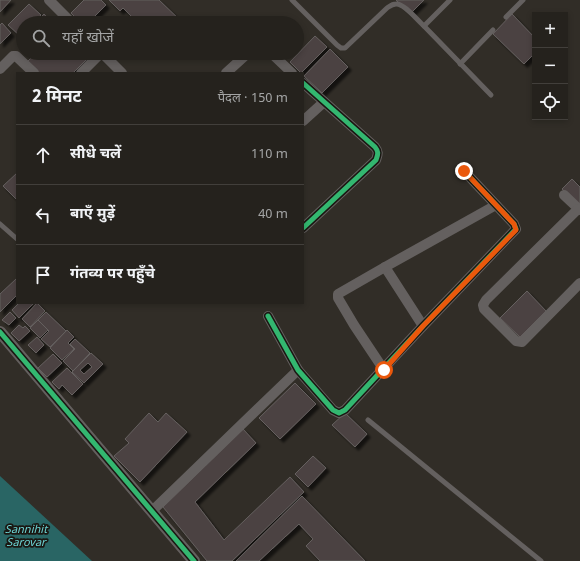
<!DOCTYPE html>
<html lang="hi">
<head>
<meta charset="utf-8">
<style>
	body { margin:0; font-family:Georgia,"Noto Sans Devanagari",serif; background:#2d2a26; color:#f1f3f6 }
	.controls { position:absolute; right:12px; top:12px; display:grid; overflow:hidden; border-radius:0px; box-shadow:0 2px 6px #0003 }
	.controls button { width:36px; height:36px; display:grid; place-items:center; padding:0; border:0; border-bottom:1px solid #423f3b; background:#25221d; color:#f1f3f6; font:20px sans-serif }
	.stop { position:absolute; width:12px; height:12px; margin:-9px; border:3px solid #ea580c; border-radius:50%; background:#fff }
	.stop.end { background:#ea580c; border-color:#fff; box-shadow:0 1px 4px #0008 }
	.list { margin:0; padding:0; list-style:none }
	h2 { display:flex; justify-content:space-between; align-items:center; height:52px; margin:0; padding:0 16px; font-size:17px }
	h2 small { font-size:13px; font-weight:400; color:#a3a4a4 }
	.list li { display:grid; grid-template-columns:26px 1fr auto; gap:12px; align-items:center; box-sizing:border-box; height:60px; padding:0 16px; border-top:1px solid #423f3b }
	.list b { display:block; font-size:15px; white-space:nowrap }
	.list em { font-size:13px; font-style:normal; color:#a3a4a4 }
	.icon { flex:none; width:22px; height:22px; fill:none; stroke:currentColor; stroke-width:2; stroke-linecap:round; stroke-linejoin:round }
	.map { position:relative; flex:none; width:580px; height:561px; overflow:hidden }
	.search { position:absolute; background:#25221d; box-shadow:0 2px 6px #0003; left:16px; top:16px; width:288px; height:44px; display:flex; align-items:center; gap:10px; box-sizing:border-box; padding:0 14px; border-radius:22px; color:#a3a4a4; font-size:15px }
	.panel { position:absolute; background:#25221d; box-shadow:0 2px 6px #0003; left:16px; top:72px; width:288px; height:232px; border-radius:0px }
	.map>svg:first-child { display:block }
	.water { fill:#296564 }
	.building { fill:#4b4242; stroke:#65605f; fill-rule:evenodd; filter:url(#shadow) }
	.lines { fill:none; stroke-linecap:round; stroke-linejoin:round }
	.service { stroke:#64605f; stroke-width:5 }
	.minor { stroke:#64605f; stroke-width:10 }
	.tertiary { stroke:#64605f; stroke-width:12 }
	.cycleway-casing { stroke:#1a1712; stroke-width:8 }
	.cycleway { stroke:#33b770; stroke-width:5 }
	.route { stroke:#ea580c; stroke-width:5 }
	.labels { text-anchor:middle; stroke-width:3.5; stroke-linejoin:round; paint-order:stroke }
	.water-label { font-size:11px; font-style:italic; fill:#6cd3d3; stroke:#1a1712 }
</style>
</head>
<body>
<div class="map">
<svg width="580" height="561" viewBox="0 0 580 561">
	<defs>
		<filter id="shadow"><feDropShadow dx="3.5" dy="3.5" stdDeviation="1" flood-color="#0009"/></filter>
	</defs>
	<rect width="100%" height="100%" fill="#312d27"/>
	<path class="water" d="M0 476 92 561H0Z"/>
	<g class="building">
		<path d="M0 0H11L0 12Z"/>
		<path d="M84 0H101L106 5 88 23H81L71 13Z"/>
		<path d="M109 0H159L183 23H138L123 8 120 11Z"/>
		<path d="M396 0H424L410 14Z"/>
		<path d="M29 4 41 15 33 23H23V33L20 36 8 25Z"/>
		<path d="M44 14 52 23H35Z"/>
		<path d="M512 14 535 38V53L524 64 493 34Z"/>
		<path d="M2 23 11 33 0 44V25Z"/>
		<path d="M315 36 327 47 301 73 290 62Z"/>
		<path d="M330 49 348 67 322 93 304 76Z"/>
		<path d="M36 53H93L73 73H35L26 63Z"/>
		<path d="M17 173V200L3 186Z"/>
		<path d="M572 179 580 187V206L562 189Z"/>
		<path d="M16 279 17 280V295L0 312V294Z"/>
		<path d="M527 291 546 311 520 337 500 318Z"/>
		<path d="M19 303H34L19 318 12 310Z"/>
		<path d="M37 303 45 311 30 327 22 319Z"/>
		<path d="M10 312 16 318 9 325 2 320Z"/>
		<path d="M46 312 66 331 50 347 41 339 49 331 38 320Z"/>
		<path d="M38 320 48 330 40 338 30 328Z"/>
		<path d="M19 325 23 328 25 326 30 331 19 341 11 333Z"/>
		<path d="M67 330 74 337 68 343 74 349 62 360 50 348Z"/>
		<path d="M37 337 44 345 36 353 28 345Z"/>
		<path d="M75 339 90 353 73 371 63 361 75 349 70 344Z"/>
		<path d="M91 353 103 364 84 383 72 372ZM88 363 92 367 84 374 80 370Z"/>
		<path d="M53 354 62 363 47 377 38 368Z"/>
		<path d="M67 368 83 384 72 395 62 385 59 389 52 382Z"/>
		<path d="M295 383 316 404 280 439 259 418Z"/>
		<path d="M149 413 158 422 166 413 187 432 140 482 114 456 129 443 125 439Z"/>
		<path d="M345 413 367 434 355 447 332 425Z"/>
		<path d="M243 429 256 443 195 502 224 540 290 477 304 492 232 561H207L163 507Z"/>
		<path d="M313 456 326 468 308 487 295 474Z"/>
		<path d="M302 496 365 561H320L306 546 313 539 299 524 259 561H236Z"/>
	</g>
	<g class="lines">
		<g class="service">
			<path d="M292 0 337 45 341 48H345L387 8C390 6 392 4 396 4 404 3 418 21 424 26L450 0"/>
			<path d="M506 17 523 0"/>
			<path d="M424 26 491 95"/>
			<path d="M460 64 493 30"/>
			<path d="M0 224 17 239"/>
			<path d="M368 420 541 561"/>
		</g>
		<g class="minor">
			<path d="M49 0 72 23"/>
			<path d="M102 53 122 73"/>
			<path d="M271 53 292 73"/>
			<path d="M0 69 13 56H16L34 73"/>
			<path d="M81 73 101 53"/>
			<path d="M226 73 248 53"/>
			<path d="M303 83 375 147C379 152 378 154 376 160L303 228"/>
			<path d="M303 121 324 102"/>
			<path d="M564 195 580 210"/>
			<path d="M578 209 486 300 483 305 484 309 516 341 522 342 580 283"/>
			<path d="M385 267 423 326"/>
			<path d="M268 316 298 370 333 410 339 413 345 410 423 326 516 229 514 224 464 171"/>
			<path d="M384 370 354 325 338 298V294L385 267 496 205"/>
			<path d="M152 511 298 370"/>
		</g>
		<path class="tertiary" d="M0 332 194 561"/>
		<defs>
			<g id="cycleway">
				<path d="M303 83 375 147C379 152 378 154 376 160L303 228"/>
				<path d="M268 316 298 370 333 410 339 413 345 410 423 326 516 229 514 224 464 171"/>
				<path d="M0 332 194 561"/>
			</g>
		</defs>
		<use href="#cycleway" class="cycleway-casing"/>
		<use href="#cycleway" class="cycleway"/>
	</g>
	<g class="lines">
		<path class="route" d="M384 370 423 326 516 230 514 224 464 171"/>
	</g>
	<g class="labels">
		<g class="water-label">
			<text x="26" y="533">Sannihit<tspan x="26" dy="13">Sarovar</tspan></text>
		</g>
	</g>
</svg>
<div class="controls">
<button>+</button>
<button>−</button>
<button><svg class="icon" aria-label="locate" viewBox="0 0 24 24"><circle cx="12" cy="12" r="6"/><path d="M12 2v4M12 18v4M2 12h4M18 12h4"/></svg></button>
</div>
<div class="stop" style="left:384px;top:370px"></div>
<div class="stop end" style="left:464px;top:171px"></div>
<div class="search"><svg class="icon" aria-label="search" viewBox="0 0 24 24"><circle cx="10" cy="10" r="6"/><path d="M15 15l6 6"/></svg>यहाँ खोजें</div>
<section class="panel">
<h2>2 मिनट<small>पैदल · 150 m</small></h2>
<ul class="list">
<li><svg class="icon" aria-label="ahead" viewBox="0 0 24 24"><path d="M12 20V5M6 11l6-6 6 6"/></svg><div><b>सीधे चलें</b></div><em>110 m</em></li>
<li><svg class="icon" aria-label="left" viewBox="0 0 24 24"><path d="M17 20v-9H6M10 6l-5 5 5 5"/></svg><div><b>बाएँ मुड़ें</b></div><em>40 m</em></li>
<li><svg class="icon" aria-label="arrive" viewBox="0 0 24 24"><path d="M6 21V4h12l-3 4 3 4H6"/></svg><div><b>गंतव्य पर पहुँचे</b></div></li>
</ul>
</section>
</div>
</body>
</html>
